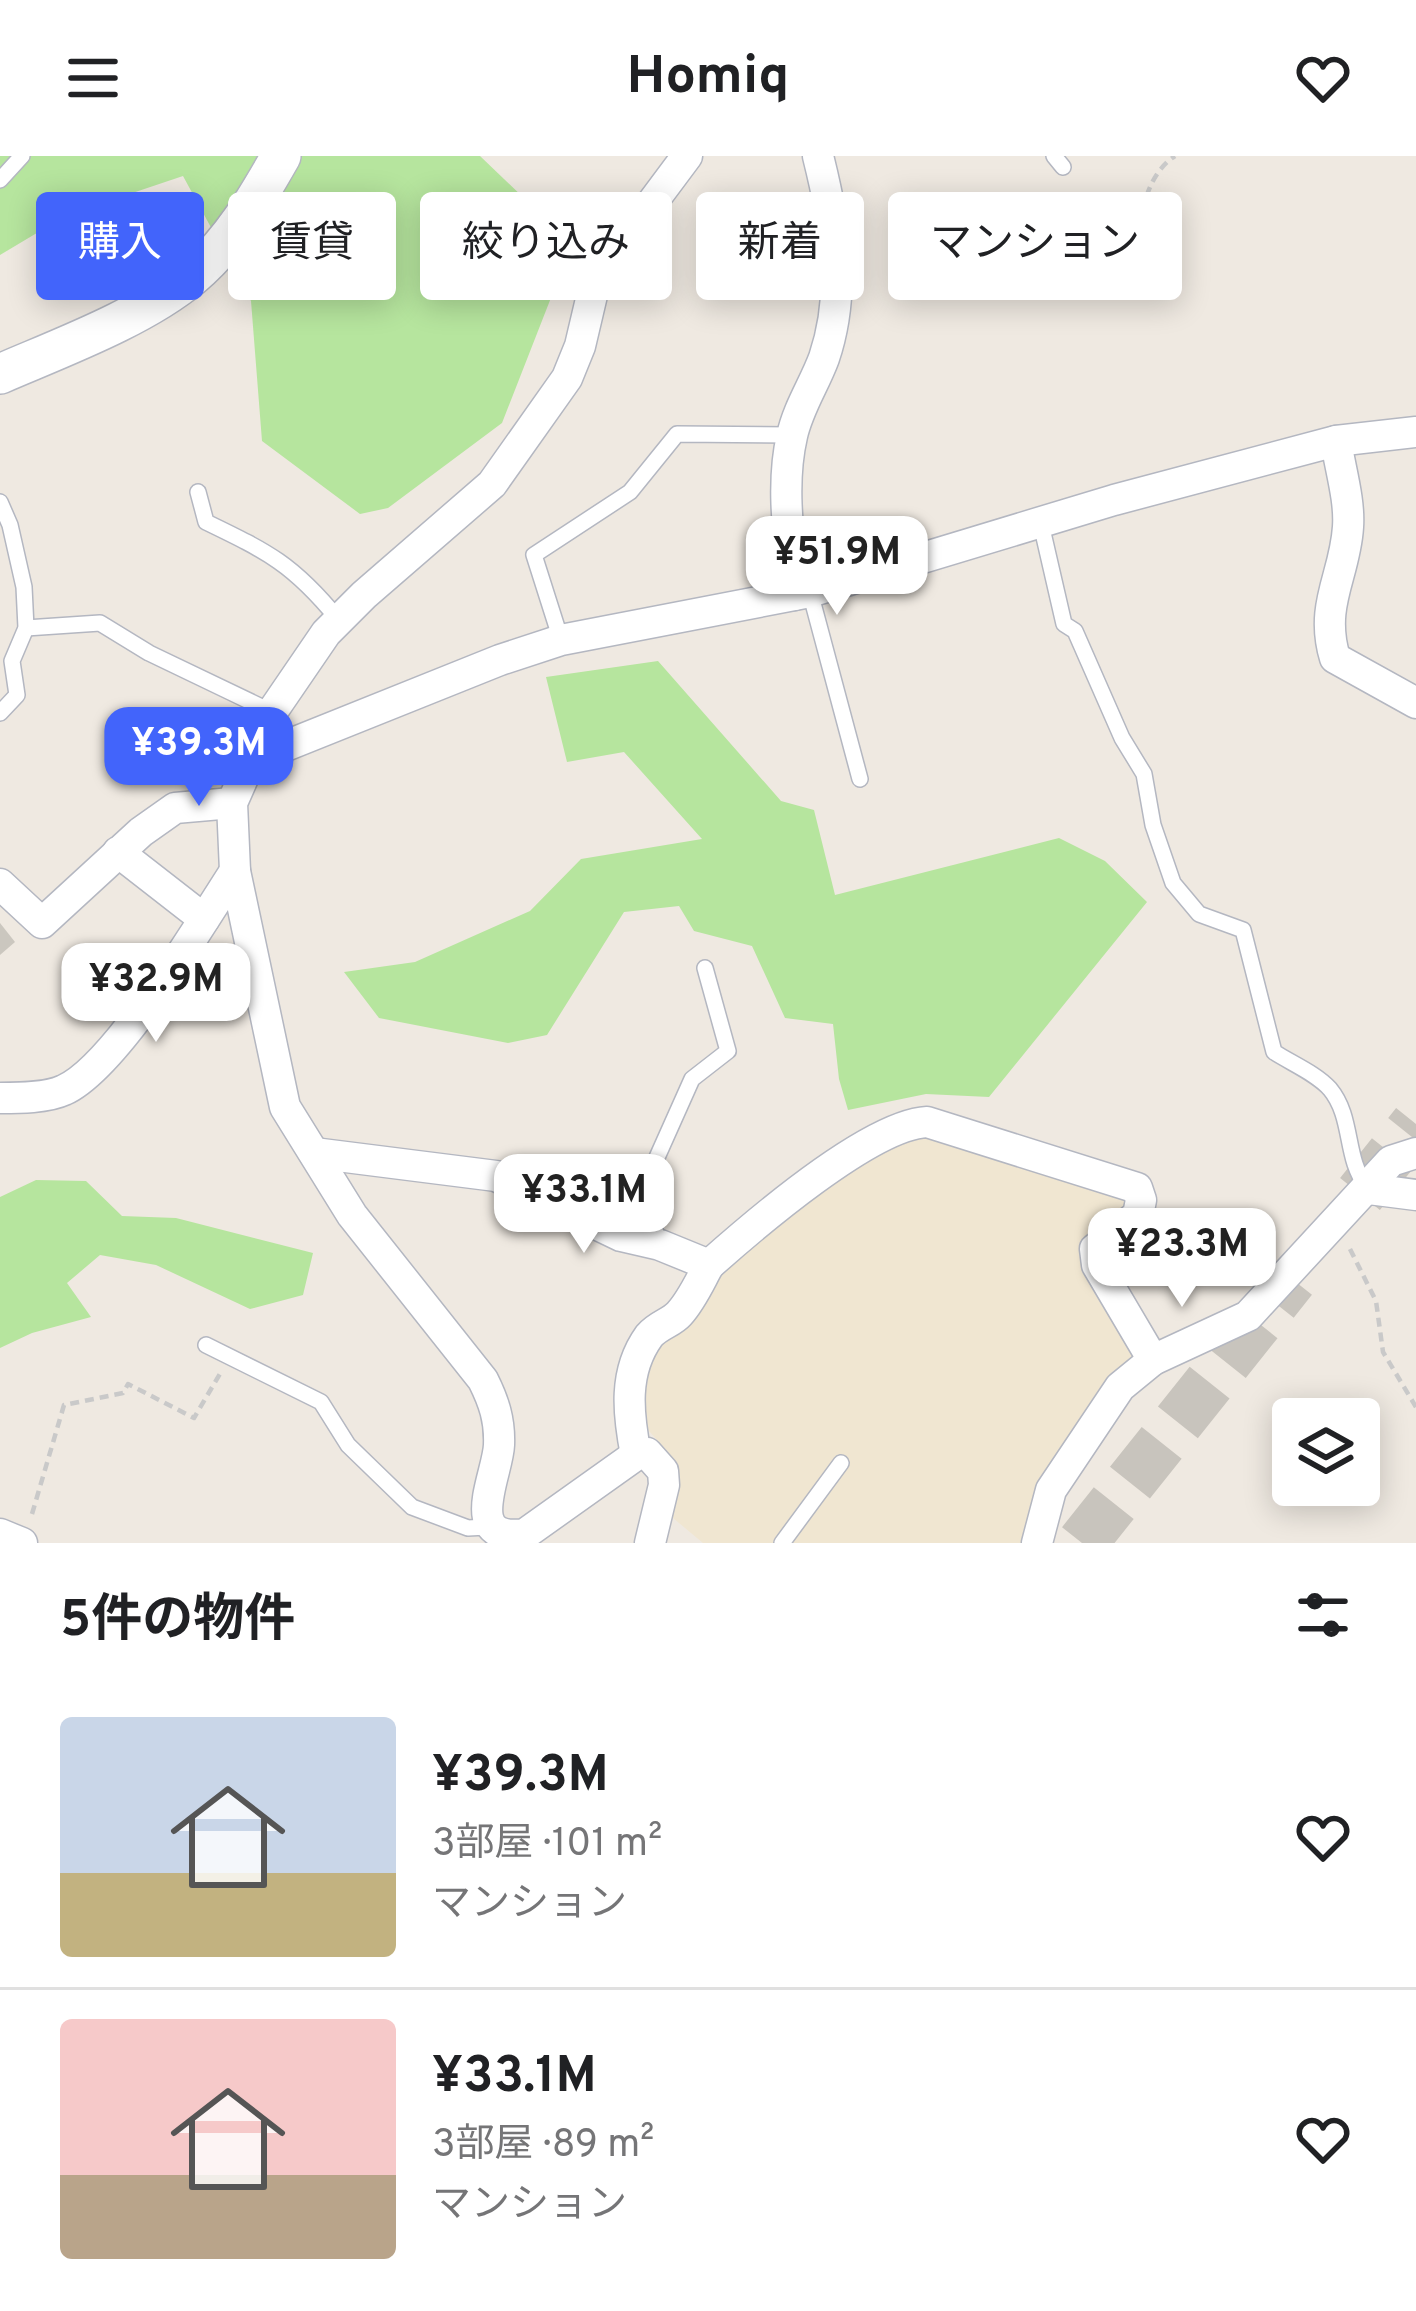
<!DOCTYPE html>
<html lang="ja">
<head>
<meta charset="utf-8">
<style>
	body { margin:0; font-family:Overpass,"Noto Sans JP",sans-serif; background:#f6f6f6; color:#202124; height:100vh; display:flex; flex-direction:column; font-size:45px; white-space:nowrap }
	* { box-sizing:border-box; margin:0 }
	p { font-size:39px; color:#757577 }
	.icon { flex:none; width:66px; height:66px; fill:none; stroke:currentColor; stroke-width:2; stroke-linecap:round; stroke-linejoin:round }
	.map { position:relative; height:1387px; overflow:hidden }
	.side { display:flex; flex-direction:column; background:#fff; flex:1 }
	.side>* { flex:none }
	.top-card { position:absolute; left:36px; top:36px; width:1344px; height:108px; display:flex; gap:24px }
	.buttons { position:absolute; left:1272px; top:1242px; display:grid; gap:24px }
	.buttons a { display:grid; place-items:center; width:108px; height:108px; border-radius:12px; background:#fff; box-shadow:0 6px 30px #0003; font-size:60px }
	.price { position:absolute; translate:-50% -102px; padding:0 27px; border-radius:24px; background:#fff; color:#222; font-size:39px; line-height:78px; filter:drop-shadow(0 3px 6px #0008) }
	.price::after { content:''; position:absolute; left:50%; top:72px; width:36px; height:27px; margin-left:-18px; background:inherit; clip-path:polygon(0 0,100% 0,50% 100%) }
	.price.current { background:#4264fb; color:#fff }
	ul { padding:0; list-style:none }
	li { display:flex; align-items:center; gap:36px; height:300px; padding:0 60px }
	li+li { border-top:3px solid #e0e0e0 }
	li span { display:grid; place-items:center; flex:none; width:336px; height:240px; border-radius:12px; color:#555 }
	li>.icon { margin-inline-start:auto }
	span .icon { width:144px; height:144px; fill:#fffc; stroke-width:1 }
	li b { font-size:51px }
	h2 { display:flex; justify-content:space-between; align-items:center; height:144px; padding:0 60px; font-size:51px }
	.tag { padding:0 42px; border-radius:12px; background:#fff; box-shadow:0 6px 30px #0003; font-size:42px; line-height:108px }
	.tag.current { background:#4264fb; color:#fff }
	header { display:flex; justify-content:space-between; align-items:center; height:156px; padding:0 60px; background:#fff; font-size:54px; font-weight:700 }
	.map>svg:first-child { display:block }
</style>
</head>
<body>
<header><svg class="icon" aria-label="menu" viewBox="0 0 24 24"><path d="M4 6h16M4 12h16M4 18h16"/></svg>Homiq<svg class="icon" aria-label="heart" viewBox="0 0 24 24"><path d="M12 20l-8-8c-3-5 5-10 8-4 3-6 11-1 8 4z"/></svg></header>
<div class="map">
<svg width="1416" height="1387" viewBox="0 0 1416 1387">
	<rect width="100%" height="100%" fill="#efe9e1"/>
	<path fill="#f0e6d1" d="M 914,973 L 1123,1040 L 1127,1055 L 1096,1078 L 1139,1191 L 1034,1387 L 703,1387 L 673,1362 L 676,1318 L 667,1295 L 649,1275 L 642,1251 L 642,1226 L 656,1189 L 747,1084 Z"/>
	<g fill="#b6e59e">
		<path d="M 0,0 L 480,0 L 572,88 L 502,267 L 388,352 L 360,358 L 262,285 L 251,145 L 183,20 L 67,59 L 0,99 Z"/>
		<path d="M 658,505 L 781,645 L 814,654 L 835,739 L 1059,682 L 1105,705 L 1147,746 L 989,941 L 926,938 L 848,954 L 839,923 L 833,868 L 785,862 L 752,790 L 694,775 L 679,750 L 624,756 L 547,879 L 508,887 L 379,862 L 344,816 L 415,806 L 530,755 L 581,703 L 702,683 L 624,596 L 567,606 L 546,521 Z"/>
		<path d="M 36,1024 L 86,1025 L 122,1060 L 176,1062 L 313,1097 L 303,1139 L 250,1153 L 156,1109 L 100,1099 L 67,1127 L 91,1161 L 32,1177 L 0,1192 L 0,1041 Z"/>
	</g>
	<path fill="#cbc7bf" d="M 0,767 L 15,786 L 0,799 Z"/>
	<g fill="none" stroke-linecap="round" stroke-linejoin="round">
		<g stroke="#c8c4bd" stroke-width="51" stroke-dasharray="51 26" stroke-linecap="butt">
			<path d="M 1360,1038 L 1416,968"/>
			<path d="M 1082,1387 L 1292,1123"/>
		</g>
		<defs>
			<g id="service">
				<path d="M 1054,0 L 1063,11"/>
				<path d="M 0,24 L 22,0"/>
				<path d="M 198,336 L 206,366 C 268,396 293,408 338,463"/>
				<path d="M 0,346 L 10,369 L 24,431 L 26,472 L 12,505 L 17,539 L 0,557"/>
				<path d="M 1041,368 L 1064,468 L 1075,475 L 1122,582 L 1144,618 L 1153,669 L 1173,727 L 1199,758 L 1243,774 L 1274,896 C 1291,907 1317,918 1330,933 C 1354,962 1344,1002 1367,1031"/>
				<path d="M 810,436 L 860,623"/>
				<path d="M 26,472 L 100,467 L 149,497 L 272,556"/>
				<path d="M 561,484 L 534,399 L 630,336 L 677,278 L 792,279"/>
				<path d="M 660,1089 L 642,1035 L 692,923 L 728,895 L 705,812"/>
				<path d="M 206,1189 L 321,1246 L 348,1289 L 412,1351 L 468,1372 L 487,1371"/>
				<path d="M 782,1387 L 841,1307"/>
			</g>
			<g id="minor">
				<path d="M 1336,285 C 1340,312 1350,344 1348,371 C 1345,420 1319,449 1335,502 L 1416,547"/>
				<path d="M 794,439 C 790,387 780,331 792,280 C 798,252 814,229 824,202 C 847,134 835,68 818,0"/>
				<path d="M 248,605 L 500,504 L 561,484 L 810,436 L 1114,344 L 1336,285 L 1416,276"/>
				<path d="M 118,696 L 204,763"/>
				<path d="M 0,728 L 42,767 L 141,676 L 175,652 L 232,647"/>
				<path d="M 0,942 C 19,942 47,942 64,934 C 116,911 201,767 235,715"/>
				<path d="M 314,997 L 496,1020 L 621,1080 L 660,1089 L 709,1109 C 700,1125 692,1144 679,1158 C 671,1167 658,1169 649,1180 C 623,1216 628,1258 636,1299"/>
				<path d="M 1369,1033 L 1416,1039"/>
				<path d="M 709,1109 C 754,1069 870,969 927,966 L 1137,1032 L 1141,1044 L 1138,1059 L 1095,1093 L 1097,1109 L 1153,1204"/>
				<path d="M 0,1378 L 22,1387"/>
				<path d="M 650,1387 L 664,1329 L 663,1315 L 647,1297 L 636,1299 L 525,1378 C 460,1387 498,1319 499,1289 C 500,1264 494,1246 483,1224 L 352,1059 L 285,951 L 235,715 L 232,647 L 272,556 L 326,477 L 364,439 L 492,328 L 567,222 L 580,190 L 596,122 L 687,0"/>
				<path d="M 1037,1387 L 1051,1334 L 1120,1231 L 1153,1204 L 1248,1160 L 1391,1005 L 1416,997"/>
			</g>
			<path id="tertiary" d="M 0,218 C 60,192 142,162 192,120 C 231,87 256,44 281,0"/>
		</defs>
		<use href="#service" stroke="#b4b7c1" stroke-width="18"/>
		<use href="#minor" stroke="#b4b7c1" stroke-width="33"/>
		<use href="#tertiary" stroke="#b4b7c1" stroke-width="42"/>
		<g stroke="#c9c9c9" stroke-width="4.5" stroke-dasharray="9 6" stroke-linecap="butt">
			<path d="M 1144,84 C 1138,55 1149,17 1175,0"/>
			<path d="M 1350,1093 L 1376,1145 L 1383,1196 L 1416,1251"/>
			<path d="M 32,1358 L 64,1249 L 123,1237 L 128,1228 L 194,1262 L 221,1216"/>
		</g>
		<use href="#service" stroke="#fff" stroke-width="15"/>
		<use href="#minor" stroke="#fff" stroke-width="30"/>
		<use href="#tertiary" stroke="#fff" stroke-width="39"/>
	</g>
</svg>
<div class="buttons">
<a><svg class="icon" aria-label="layers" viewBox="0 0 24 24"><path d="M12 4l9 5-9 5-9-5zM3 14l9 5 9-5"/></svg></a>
</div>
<b class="price" style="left:837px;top:462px">¥51.9M</b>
<b class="price current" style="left:199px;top:653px">¥39.3M</b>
<b class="price" style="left:156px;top:889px">¥32.9M</b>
<b class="price" style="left:584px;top:1100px">¥33.1M</b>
<b class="price" style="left:1182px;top:1154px">¥23.3M</b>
<div class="top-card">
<a class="tag current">購入</a>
<a class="tag">賃貸</a>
<a class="tag">絞り込み</a>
<a class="tag">新着</a>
<a class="tag">マンション</a>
</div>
</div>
<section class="side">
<h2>5件の物件<svg class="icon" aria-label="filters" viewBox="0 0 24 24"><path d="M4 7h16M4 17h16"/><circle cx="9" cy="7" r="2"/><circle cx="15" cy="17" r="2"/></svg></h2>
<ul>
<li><span style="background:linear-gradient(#c9d6e8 65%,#c2b280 0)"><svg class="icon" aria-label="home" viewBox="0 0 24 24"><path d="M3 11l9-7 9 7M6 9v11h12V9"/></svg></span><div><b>¥39.3M</b><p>3部屋 · 101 m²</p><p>マンション</p></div><svg class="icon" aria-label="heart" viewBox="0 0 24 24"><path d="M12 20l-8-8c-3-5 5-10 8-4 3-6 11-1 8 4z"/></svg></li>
<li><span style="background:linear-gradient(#f6c9c9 65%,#b9a48a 0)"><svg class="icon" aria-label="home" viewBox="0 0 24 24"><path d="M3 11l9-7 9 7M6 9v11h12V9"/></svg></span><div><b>¥33.1M</b><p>3部屋 · 89 m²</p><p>マンション</p></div><svg class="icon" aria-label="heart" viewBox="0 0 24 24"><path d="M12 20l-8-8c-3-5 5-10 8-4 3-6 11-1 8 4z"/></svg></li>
</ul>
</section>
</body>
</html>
